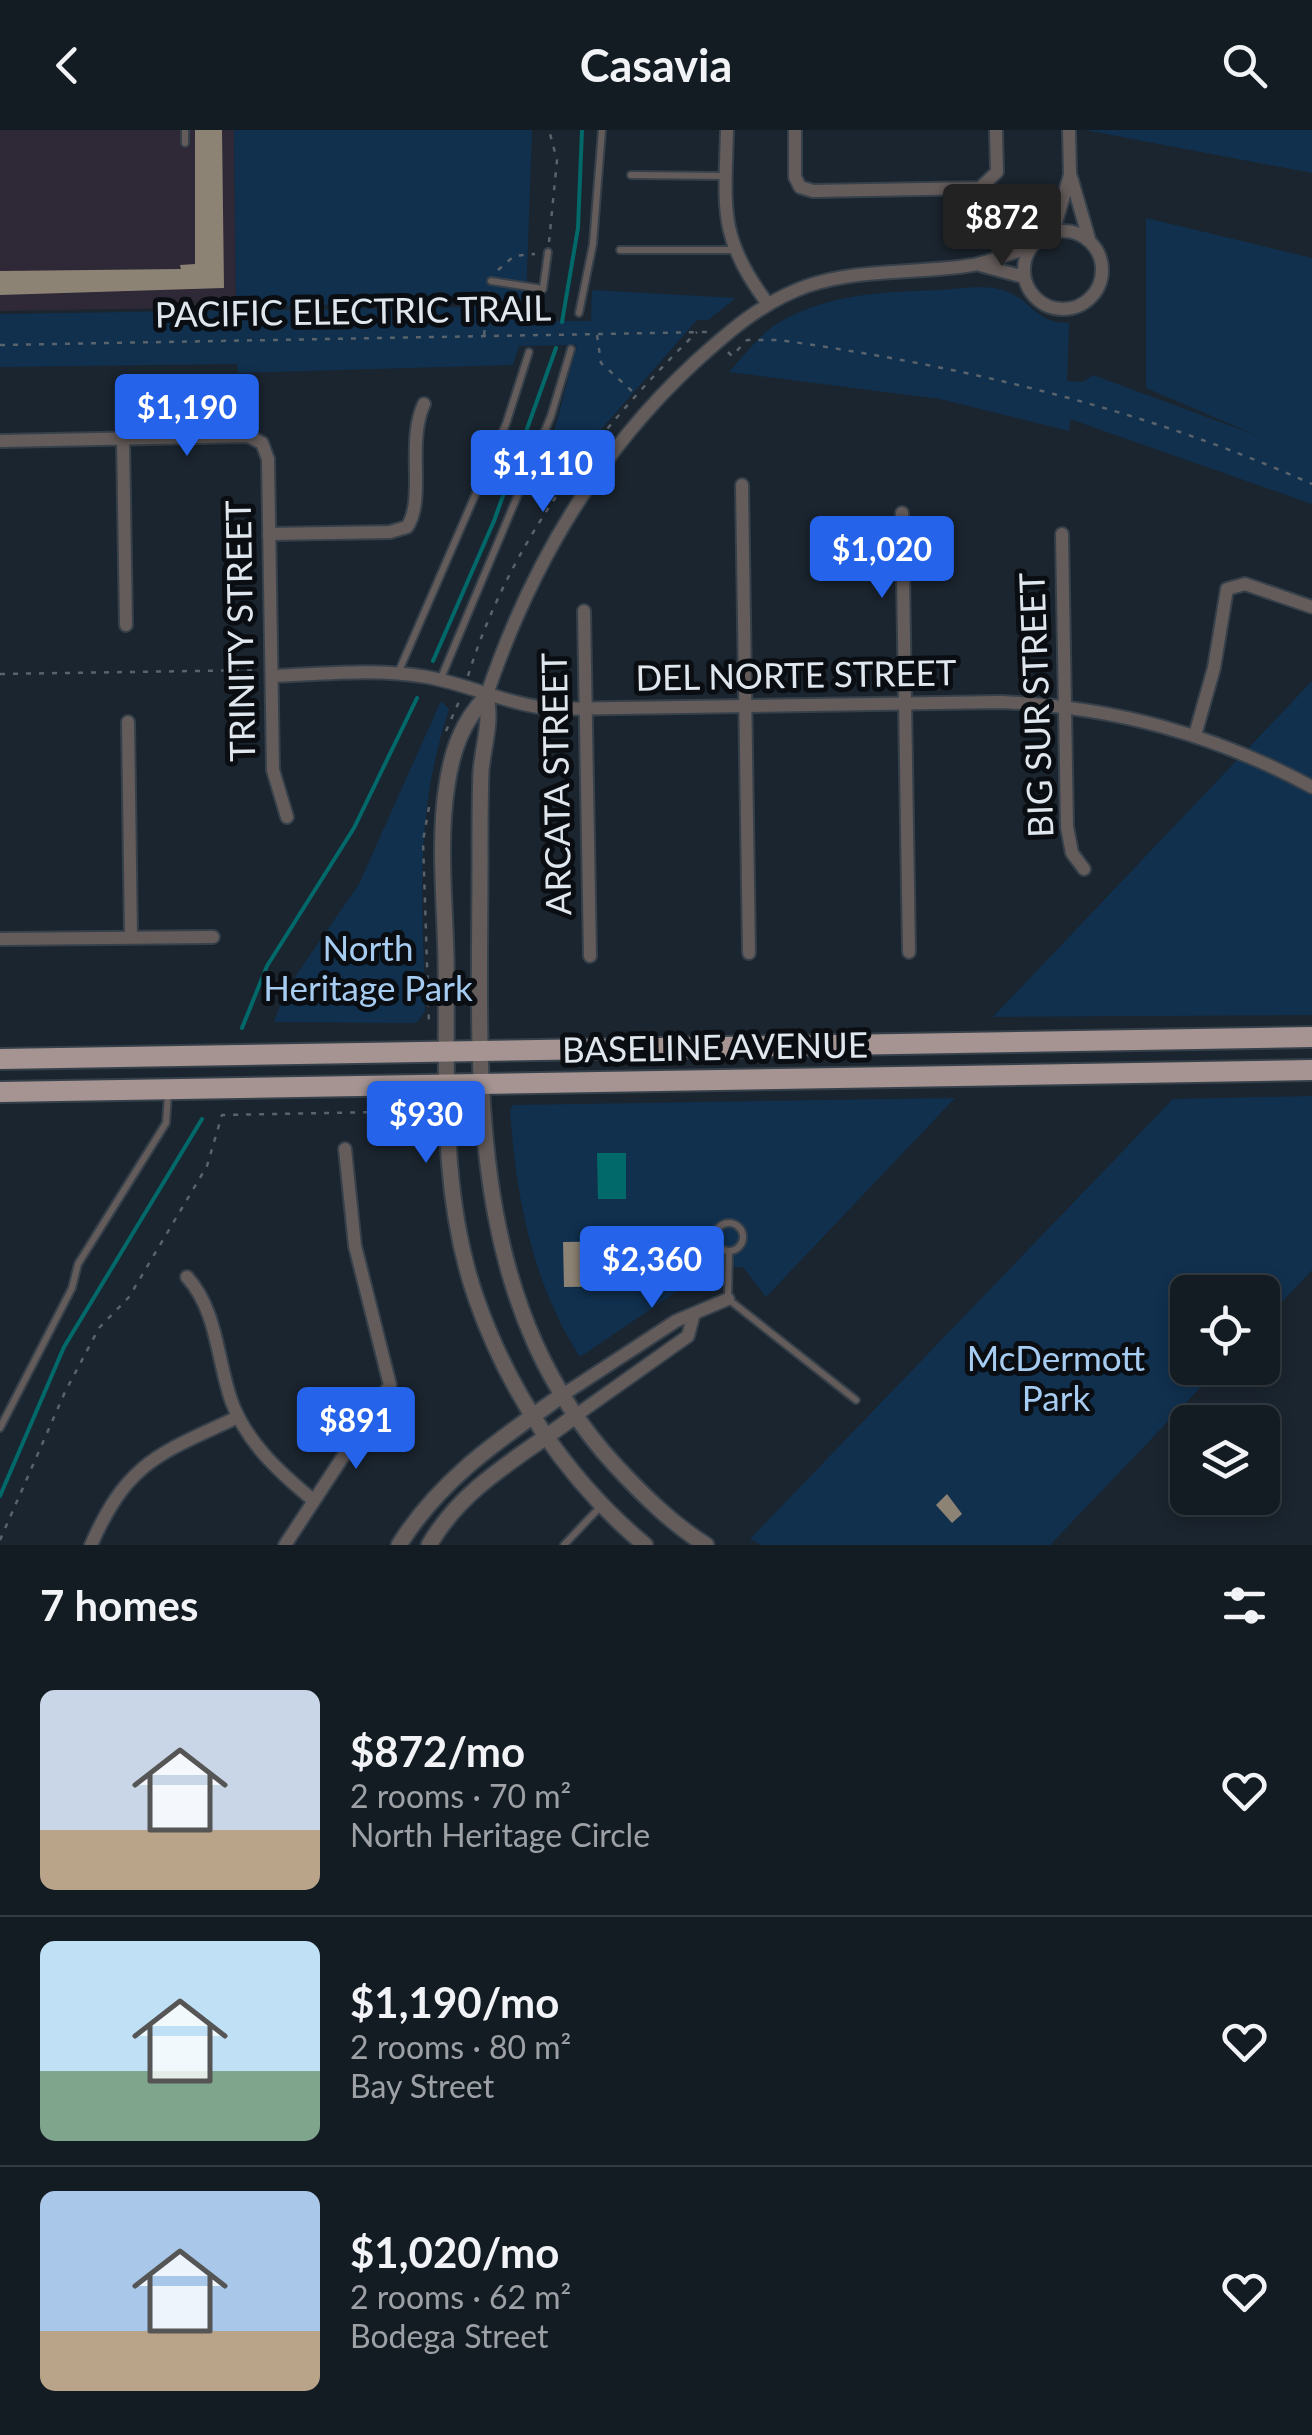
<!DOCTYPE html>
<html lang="en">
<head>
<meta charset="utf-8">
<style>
	body { margin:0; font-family:Lato,sans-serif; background:#212930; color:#f1f3f6; height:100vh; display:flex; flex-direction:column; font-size:38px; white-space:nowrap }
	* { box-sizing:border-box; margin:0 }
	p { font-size:32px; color:#9da1a6 }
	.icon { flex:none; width:55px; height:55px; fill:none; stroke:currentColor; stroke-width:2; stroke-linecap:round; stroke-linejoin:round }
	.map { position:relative; height:1415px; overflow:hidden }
	.panel { display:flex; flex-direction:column; background:#141c23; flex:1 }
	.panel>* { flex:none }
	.controls { position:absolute; left:1170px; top:1145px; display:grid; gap:20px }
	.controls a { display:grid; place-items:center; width:110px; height:110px; border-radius:15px; background:#141c23; box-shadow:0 5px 15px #0003,0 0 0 2px #333a41; font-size:50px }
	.price { position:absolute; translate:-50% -85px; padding:0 22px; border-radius:10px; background:#2563eb; color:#fff; font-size:32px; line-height:65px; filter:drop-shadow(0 2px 5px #0008) }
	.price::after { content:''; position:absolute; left:50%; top:60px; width:30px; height:22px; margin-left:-15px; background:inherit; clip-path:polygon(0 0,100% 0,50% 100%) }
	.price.active { background:#222; color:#fff }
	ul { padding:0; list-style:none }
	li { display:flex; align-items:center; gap:30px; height:250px; padding:0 40px }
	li+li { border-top:2px solid #333a41 }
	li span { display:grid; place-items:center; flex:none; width:280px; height:200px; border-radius:15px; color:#555 }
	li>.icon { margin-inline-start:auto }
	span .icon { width:120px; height:120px; fill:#fffc; stroke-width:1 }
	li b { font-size:42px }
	h2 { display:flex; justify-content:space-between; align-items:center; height:120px; padding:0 40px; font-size:42px }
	header { display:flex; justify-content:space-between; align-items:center; height:130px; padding:0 40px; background:#141c23; font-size:45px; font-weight:700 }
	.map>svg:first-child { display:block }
</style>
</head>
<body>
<header><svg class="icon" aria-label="back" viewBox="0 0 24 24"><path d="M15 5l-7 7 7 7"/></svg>Casavia<svg class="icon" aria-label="search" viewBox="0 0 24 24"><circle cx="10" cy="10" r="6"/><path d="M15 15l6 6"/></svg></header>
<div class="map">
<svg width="1312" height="1415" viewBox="0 0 1312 1415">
	<rect width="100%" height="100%" fill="#1b252f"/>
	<path fill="#2f2837" d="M 0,0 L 234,0 L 236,177 L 0,181 Z"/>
	<g fill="#10304e">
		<path d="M 234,0 L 532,0 L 526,171 L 236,177 Z"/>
		<path d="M 1085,0 L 1312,0 L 1312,43 Z"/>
		<path d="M 1146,88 L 1312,128 L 1312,374 L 1070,289 L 1069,301 L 940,269 L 729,242 C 744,226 760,204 778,193 C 829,163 884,162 941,160 C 962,159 991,153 1010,163 C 1035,174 1035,193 1069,193 L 1067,251 L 1083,252 L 1093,245 L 1258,306 L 1146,258 Z"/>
		<path d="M 592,160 L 736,168 L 708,190 L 697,190 L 584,319 L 554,302 L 577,215 L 519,216 L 513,235 L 238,243 L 237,234 L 0,237 L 0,184 L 527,176 L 525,191 L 591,191 Z"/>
		<path d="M 1312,551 L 1312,885 L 993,887 Z"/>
		<path d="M 441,571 L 449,579 C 413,689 423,771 425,882 L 416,893 L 274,892 L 286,860 L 359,754 Z"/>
		<path d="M 1312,966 L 1312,1140 L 1263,1192 L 1262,1162 L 1188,1162 L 1188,1238 L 1219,1238 L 1050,1415 L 761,1415 L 750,1409 L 1173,969 Z"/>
		<path d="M 955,968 L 766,1167 L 743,1137 L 713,1137 L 580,1227 C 532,1152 516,1067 510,980 L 513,975 Z"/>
	</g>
	<path fill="#02696a" d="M 597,1023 L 626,1023 L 626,1069 L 598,1069 Z"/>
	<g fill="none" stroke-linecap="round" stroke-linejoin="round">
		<g stroke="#02696a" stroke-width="4">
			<path d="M 562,192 L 578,98 L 582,0"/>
			<path d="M 433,531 L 494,391 L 556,218"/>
			<path d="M 242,898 L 267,836 L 354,698 L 417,568"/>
			<path d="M 0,1366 L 64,1217 L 202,989"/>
		</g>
	</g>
	<g fill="#8d8375">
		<path d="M 195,0 L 222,0 L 224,158 L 0,165 L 0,141 L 181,139 L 180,135 L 195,134 Z"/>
		<path d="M 635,1111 L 636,1156 L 564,1157 L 563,1112 Z"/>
		<path d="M 947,1364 L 962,1384 L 952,1393 L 936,1375 Z"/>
	</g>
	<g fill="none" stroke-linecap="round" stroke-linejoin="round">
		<defs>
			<g id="service">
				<path d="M 185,13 L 185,0"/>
				<path d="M 631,45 L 725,46"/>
				<path d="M 620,120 L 732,120"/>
				<path d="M 491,151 L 543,159 L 548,122"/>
				<path d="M 579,183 L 593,114 L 602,0"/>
				<path d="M 398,543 L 506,294 L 529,222"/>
				<path d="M 441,548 L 551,286 L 571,219"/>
				<circle cx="729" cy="1107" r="14"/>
				<path d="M 729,1121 L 728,1169 L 856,1270"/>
				<path d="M 0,1298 L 72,1158 L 78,1134 L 166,993 L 168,964"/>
				<path d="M 564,1415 L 601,1376"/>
			</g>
			<g id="minor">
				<path d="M 727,0 C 725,79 718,108 768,174"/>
				<path d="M 795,0 L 795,47 L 800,57 L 813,61 L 980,58 L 997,42 L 996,0"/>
				<path d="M 1071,47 L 1089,109"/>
				<circle cx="1063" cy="140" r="39"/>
				<path d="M 1053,102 L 1070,45 L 1069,0"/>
				<path d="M 980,135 L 1024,147"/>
				<path d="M 123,309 L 126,495"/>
				<path d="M 0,311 L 248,306 L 262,313 L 268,329 L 273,640 L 287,687"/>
				<path d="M 742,355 L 749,823"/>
				<path d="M 902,383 L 909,822"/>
				<path d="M 269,404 L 390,402 L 407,397 C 426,369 406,312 424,274"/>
				<path d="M 1062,404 L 1067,697 L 1072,723 L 1084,739"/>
				<path d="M 584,481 L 590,826"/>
				<path d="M 272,546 C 322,544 377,538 427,547 C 471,555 508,575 554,579 L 1001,572 C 1113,577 1214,604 1312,657"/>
				<path d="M 486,567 C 529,439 594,326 694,233 C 728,202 762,172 807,156 C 861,138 917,144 973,135 C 992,131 1012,123 1031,116"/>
				<path d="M 128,592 L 131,807"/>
				<path d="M 1195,605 L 1214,538 L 1227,459 L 1245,454 L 1312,477"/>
				<path d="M 0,809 L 213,807"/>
				<path d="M 187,1147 C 217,1180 217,1229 231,1270 C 246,1312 279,1342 313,1370"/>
				<path d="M 561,1266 L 676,1191 L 728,1169"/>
				<path d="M 575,1286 L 688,1206 L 693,1187"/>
				<path d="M 91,1415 C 128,1331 159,1324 238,1287"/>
				<path d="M 285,1415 L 390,1255 L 355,1116 L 345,1019"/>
			</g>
			<g id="tertiary">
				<path d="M 486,567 C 492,592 483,616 481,641 C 480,667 480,692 480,717 C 481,932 458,1164 615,1335 C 642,1364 672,1394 706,1415"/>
				<path d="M 486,567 C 462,592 452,621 447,655 C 438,711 445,772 446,829 C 448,942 438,1059 476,1168 C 509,1263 567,1350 645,1415"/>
				<path d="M 399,1415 C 440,1349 499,1310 561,1266"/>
				<path d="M 429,1415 C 464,1355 522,1326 575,1286"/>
			</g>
			<g id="primary">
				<path d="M 0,929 L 1312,907"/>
				<path d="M 0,962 L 1312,940"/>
			</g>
		</defs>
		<use href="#service" stroke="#36404a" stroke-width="10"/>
		<use href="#minor" stroke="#36404a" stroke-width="16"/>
		<use href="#tertiary" stroke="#36404a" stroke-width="19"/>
		<use href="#primary" stroke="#36404a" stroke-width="24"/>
		<g stroke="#5a636c" stroke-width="2.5" stroke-dasharray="5 8" stroke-linecap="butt">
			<path d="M 549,112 L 557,30 L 549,0"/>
			<path d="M 498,140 L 514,126 L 535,124"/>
			<path d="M 484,205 L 489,160"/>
			<path d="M 597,205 L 601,233 L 633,262"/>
			<path d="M 0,215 L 708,202"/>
			<path d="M 728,222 L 732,226 L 747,210 L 779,210 C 963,236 1142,278 1312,354"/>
			<path d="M 0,544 L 258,540"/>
			<path d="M 468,546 C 510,410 598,299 697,202"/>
			<path d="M 446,601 L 461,567"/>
			<path d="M 429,677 L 423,711 L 429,895"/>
			<path d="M 0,1410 L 65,1262 L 99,1198 L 129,1167 L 207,1036 L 222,985 L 429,981"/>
		</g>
		<use href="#service" stroke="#645c5b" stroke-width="6"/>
		<use href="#minor" stroke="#645c5b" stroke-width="12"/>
		<use href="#tertiary" stroke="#645c5b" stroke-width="15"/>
		<use href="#primary" stroke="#a59492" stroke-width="20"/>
	</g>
	<g text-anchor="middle" stroke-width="10" stroke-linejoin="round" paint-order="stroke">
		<g font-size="35" fill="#dfe6ed" stroke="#0a0e12">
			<text transform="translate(353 182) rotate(-1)" y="12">PACIFIC ELECTRIC TRAIL</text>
			<text transform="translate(241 501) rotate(-91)" y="12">TRINITY STREET</text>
			<text transform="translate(796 546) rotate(-1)" y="12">DEL NORTE STREET</text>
			<text transform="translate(1037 575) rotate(-92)" y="12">BIG SUR STREET</text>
			<text transform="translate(557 654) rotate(-91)" y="12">ARCATA STREET</text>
			<text transform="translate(715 918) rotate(-1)" y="12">BASELINE AVENUE</text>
		</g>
		<g font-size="35" fill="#a7ccf2" stroke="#0a0e12">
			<text x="368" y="831">North<tspan x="368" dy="40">Heritage Park</tspan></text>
			<text x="1056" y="1241">McDermott<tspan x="1056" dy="40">Park</tspan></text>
		</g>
	</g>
</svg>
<div class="controls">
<a><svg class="icon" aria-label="locate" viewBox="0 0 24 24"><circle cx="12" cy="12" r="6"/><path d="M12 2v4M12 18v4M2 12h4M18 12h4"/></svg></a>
<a><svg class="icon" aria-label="layers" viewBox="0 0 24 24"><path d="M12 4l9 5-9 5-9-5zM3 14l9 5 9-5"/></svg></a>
</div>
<b class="price active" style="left:1002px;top:139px">$872</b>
<b class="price" style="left:187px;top:329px">$1,190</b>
<b class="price" style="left:543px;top:385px">$1,110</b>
<b class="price" style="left:882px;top:471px">$1,020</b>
<b class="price" style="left:426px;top:1036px">$930</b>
<b class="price" style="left:652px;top:1181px">$2,360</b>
<b class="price" style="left:356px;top:1342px">$891</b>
</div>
<section class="panel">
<h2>7 homes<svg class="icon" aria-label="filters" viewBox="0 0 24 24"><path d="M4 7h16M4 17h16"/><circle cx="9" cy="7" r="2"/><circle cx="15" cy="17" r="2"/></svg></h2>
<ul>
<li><span style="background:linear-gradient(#c9d6e8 70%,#b9a48a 0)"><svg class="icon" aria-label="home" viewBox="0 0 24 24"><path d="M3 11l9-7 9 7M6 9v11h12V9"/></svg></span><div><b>$872/mo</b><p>2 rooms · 70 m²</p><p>North Heritage Circle</p></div><svg class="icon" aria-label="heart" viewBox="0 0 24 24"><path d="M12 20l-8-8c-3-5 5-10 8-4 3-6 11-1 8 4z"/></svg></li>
<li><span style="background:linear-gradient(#bfe0f5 65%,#7fa58c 0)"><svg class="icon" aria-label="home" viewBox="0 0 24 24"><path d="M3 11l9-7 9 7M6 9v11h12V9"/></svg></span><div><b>$1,190/mo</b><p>2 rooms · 80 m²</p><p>Bay Street</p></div><svg class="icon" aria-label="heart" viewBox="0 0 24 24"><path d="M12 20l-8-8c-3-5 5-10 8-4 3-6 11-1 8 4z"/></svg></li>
<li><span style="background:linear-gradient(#a9c7e8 70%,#b9a48a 0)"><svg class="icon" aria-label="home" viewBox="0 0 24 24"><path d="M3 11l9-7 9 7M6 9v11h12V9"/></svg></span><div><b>$1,020/mo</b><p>2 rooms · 62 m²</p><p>Bodega Street</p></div><svg class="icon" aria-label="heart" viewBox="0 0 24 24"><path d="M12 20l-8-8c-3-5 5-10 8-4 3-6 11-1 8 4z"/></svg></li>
</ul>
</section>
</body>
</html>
